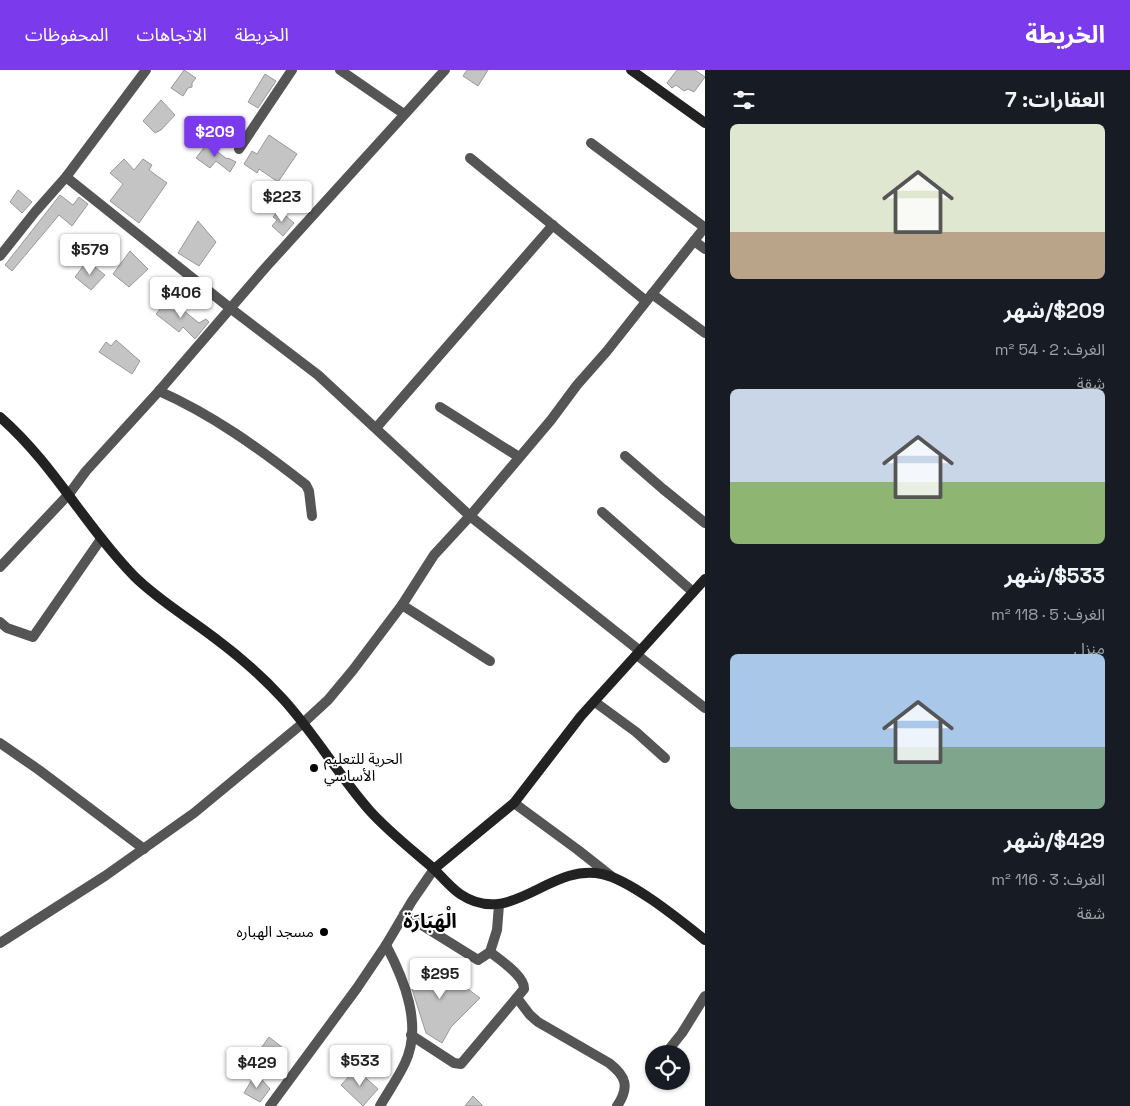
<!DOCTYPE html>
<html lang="ar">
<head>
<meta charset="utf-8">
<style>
	body { margin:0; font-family:"Space Grotesk","Noto Sans Arabic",sans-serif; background:#20242c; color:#f1f3f6; direction:rtl; height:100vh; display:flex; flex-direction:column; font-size:19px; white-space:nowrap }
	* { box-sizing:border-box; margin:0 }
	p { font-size:16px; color:#9ea1a6 }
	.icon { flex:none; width:28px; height:28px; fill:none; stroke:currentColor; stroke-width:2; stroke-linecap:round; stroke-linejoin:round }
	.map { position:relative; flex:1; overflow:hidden; direction:ltr }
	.panel { display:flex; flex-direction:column; background:#171b24; width:425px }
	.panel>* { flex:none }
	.buttons { position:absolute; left:645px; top:975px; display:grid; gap:10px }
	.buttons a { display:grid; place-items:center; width:45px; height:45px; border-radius:50%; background:#171b24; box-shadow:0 1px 4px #0004; font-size:25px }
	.price { position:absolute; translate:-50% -42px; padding:0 11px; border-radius:5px; background:#fff; color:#222; font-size:16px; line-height:32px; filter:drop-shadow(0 1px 2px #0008) }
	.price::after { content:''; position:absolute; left:50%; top:30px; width:15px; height:11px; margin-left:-8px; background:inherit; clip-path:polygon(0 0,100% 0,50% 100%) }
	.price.current { background:#7c3aed; color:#fff }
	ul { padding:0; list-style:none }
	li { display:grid; align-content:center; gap:10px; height:265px; padding:0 25px }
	li span { display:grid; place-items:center; height:155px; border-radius:8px; color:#555 }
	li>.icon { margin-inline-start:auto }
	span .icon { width:90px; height:90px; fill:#fffc; stroke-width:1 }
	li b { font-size:21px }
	h2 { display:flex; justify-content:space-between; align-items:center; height:60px; padding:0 25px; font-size:21px }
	header { display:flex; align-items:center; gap:30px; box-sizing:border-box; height:70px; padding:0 25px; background:#7c3aed; color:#fff }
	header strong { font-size:24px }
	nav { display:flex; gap:28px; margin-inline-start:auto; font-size:18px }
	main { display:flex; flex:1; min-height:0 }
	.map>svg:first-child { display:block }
</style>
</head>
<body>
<header>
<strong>الخريطة</strong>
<nav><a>الخريطة</a><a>الاتجاهات</a><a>المحفوظات</a></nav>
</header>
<main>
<section class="panel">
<h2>العقارات: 7<svg class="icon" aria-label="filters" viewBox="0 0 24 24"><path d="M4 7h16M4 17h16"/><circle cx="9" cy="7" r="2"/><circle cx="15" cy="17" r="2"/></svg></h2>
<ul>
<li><span style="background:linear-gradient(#dfe7d0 70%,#b9a48a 0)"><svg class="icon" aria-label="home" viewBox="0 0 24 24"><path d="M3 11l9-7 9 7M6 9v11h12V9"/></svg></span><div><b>$209/شهر</b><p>الغرف: 2 · 54 m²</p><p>شقة</p></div></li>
<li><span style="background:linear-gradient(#c9d6e8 60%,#8fb573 0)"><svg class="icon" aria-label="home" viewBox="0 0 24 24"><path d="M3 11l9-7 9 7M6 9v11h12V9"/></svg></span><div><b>$533/شهر</b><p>الغرف: 5 · 118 m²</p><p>منزل</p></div></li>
<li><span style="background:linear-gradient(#a9c7e8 60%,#7fa58c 0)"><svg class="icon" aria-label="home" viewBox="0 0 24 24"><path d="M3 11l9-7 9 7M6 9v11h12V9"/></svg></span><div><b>$429/شهر</b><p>الغرف: 3 · 116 m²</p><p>شقة</p></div></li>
</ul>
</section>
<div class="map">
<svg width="705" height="1036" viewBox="0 0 705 1036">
	<rect width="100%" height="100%" fill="#fff"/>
	<g fill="#c4c4c4" stroke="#999">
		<path d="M 184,0 L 196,8 L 192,13 L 192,17 L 188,18 L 183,26 L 171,18 Z"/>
		<path d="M 467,0 L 488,0 L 478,16 L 463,6 Z"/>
		<path d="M 677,0 L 695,0 L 705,7 L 694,22 L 688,19 L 684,21 L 676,15 L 672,18 L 667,13 Z"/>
		<path d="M 265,4 L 276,11 L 258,38 L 248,32 Z"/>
		<path d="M 161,30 L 175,45 L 161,60 L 155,63 L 143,51 Z"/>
		<path d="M 269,65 L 297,84 L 278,112 L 259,99 L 257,103 L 244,94 L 252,81 L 257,84 Z"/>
		<path d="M 207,74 L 227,89 L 228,88 L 236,92 L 230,102 L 216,91 L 210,98 L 196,88 Z"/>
		<path d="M 124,89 L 134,100 L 143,89 L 152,95 L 149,100 L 167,113 L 139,153 L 110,131 L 123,114 L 110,103 Z"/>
		<path d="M 18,120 L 32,132 L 22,143 L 10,132 Z"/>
		<path d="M 60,125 L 73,135 L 79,127 L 88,134 L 72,156 L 59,145 L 12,201 L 5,195 Z"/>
		<path d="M 279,140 L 294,153 L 283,166 L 272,156 L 277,150 L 273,147 Z"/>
		<path d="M 198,151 L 216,172 L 199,196 L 178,183 Z"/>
		<path d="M 130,181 L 148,199 L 129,217 L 113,204 Z"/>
		<path d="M 87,191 L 105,205 L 91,220 L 75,207 Z"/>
		<path d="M 169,229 L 199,253 L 206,249 L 209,252 L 195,269 L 183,257 L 179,262 L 156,244 Z"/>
		<path d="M 116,270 L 140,291 L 132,304 L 99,282 L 106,272 L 111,276 Z"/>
		<path d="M 427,889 L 480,928 L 451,957 L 442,973 L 426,963 L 411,916 Z"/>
		<path d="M 269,967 L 283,978 L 270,998 L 260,997 L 261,994 L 254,988 Z"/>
		<path d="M 356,999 L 378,1019 L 363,1036 L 341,1015 Z"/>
		<path d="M 256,1003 L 270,1019 L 260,1032 L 244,1023 Z"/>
		<path d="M 473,1026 L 483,1036 L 465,1036 Z"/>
	</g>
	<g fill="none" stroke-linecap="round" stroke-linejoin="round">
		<g stroke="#555" stroke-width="10">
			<path d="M 340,0 L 404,44"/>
			<path d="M 591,73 L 704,157"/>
			<path d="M 239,79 L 292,0"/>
			<path d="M 470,88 L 646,231"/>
			<path d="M 66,107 L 230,238 L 318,305 L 470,446 L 640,581"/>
			<path d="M 694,171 L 705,179"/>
			<path d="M 0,186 L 35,142 L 66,107 L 146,0"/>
			<path d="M 652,224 L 705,263"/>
			<path d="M 159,321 C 213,345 260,379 306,415 L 309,421 L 312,446"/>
			<path d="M 440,337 L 519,387"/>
			<path d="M 376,358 L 553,155"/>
			<path d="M 625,386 L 663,419 L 705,453"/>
			<path d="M 602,442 L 693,522"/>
			<path d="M 0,497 L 69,424 L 86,401 L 159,321 L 266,197 L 445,0"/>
			<path d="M 402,535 L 490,591"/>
			<path d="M 0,552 L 7,558 L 33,567 L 101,469"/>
			<path d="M 637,585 L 705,638"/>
			<path d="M 595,632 L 636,662 L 665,688"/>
			<path d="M 0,673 L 39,700 L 144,779"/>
			<path d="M 514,733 L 578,780 L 611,806"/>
			<path d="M 404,844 L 478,890 L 490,882"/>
			<path d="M 0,873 L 105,806 L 194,743 L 303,653 L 328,630 L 353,600 L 402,535 L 434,485 L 470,446 L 551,350 L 577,315 L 607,281 L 705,157"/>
			<path d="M 517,928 L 530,945 L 538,952 L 609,993 C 626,1006 630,1017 617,1036"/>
			<path d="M 411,965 L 454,993 L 461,994 L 524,919 C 525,906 500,890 490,882 L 497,860 L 499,835"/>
			<path d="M 666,983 L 682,963 L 705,926"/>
			<path d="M 270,1036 L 357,918 L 386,875 L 412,831 L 434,799"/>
			<path d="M 380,1036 C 388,1022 398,1008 405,993 C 423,955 404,909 386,875"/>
		</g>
		<g stroke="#222" stroke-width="10">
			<path d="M 631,0 L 705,53"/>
			<path d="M 0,347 C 53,393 85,456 134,506 C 158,530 189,548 216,569 C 240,587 263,607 283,629 C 315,664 339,706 370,741 C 389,762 411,779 433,798 C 442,807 450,817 460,824 C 512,859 548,793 602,804 C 631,810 681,851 705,870"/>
			<path d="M 434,799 L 514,733 L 581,646 L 705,509"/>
		</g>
	</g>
	<g fill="#000" stroke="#fff" stroke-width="2">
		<circle cx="314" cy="698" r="5"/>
		<circle cx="324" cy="862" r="5"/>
	</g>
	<g text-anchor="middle" stroke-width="4" stroke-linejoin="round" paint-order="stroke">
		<g font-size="15" fill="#000" stroke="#fff" text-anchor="start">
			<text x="324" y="694">الحرية للتعليم<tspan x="324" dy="17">الأساسي</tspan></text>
			<text x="314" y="867" text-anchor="end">مسجد الهباره</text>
		</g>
		<g font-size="20" font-weight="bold" fill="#000" stroke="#fff">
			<text x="430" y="858">الْهَبَارَة</text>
		</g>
	</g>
</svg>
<div class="buttons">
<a><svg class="icon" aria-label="locate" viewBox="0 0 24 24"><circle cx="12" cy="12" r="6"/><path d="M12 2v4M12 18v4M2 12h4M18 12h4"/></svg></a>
</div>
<b class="price current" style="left:215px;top:88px">$209</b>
<b class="price" style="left:282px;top:153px">$223</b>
<b class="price" style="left:90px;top:206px">$579</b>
<b class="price" style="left:181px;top:249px">$406</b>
<b class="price" style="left:440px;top:930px">$295</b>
<b class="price" style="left:360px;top:1017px">$533</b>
<b class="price" style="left:257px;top:1019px">$429</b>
</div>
</main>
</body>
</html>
